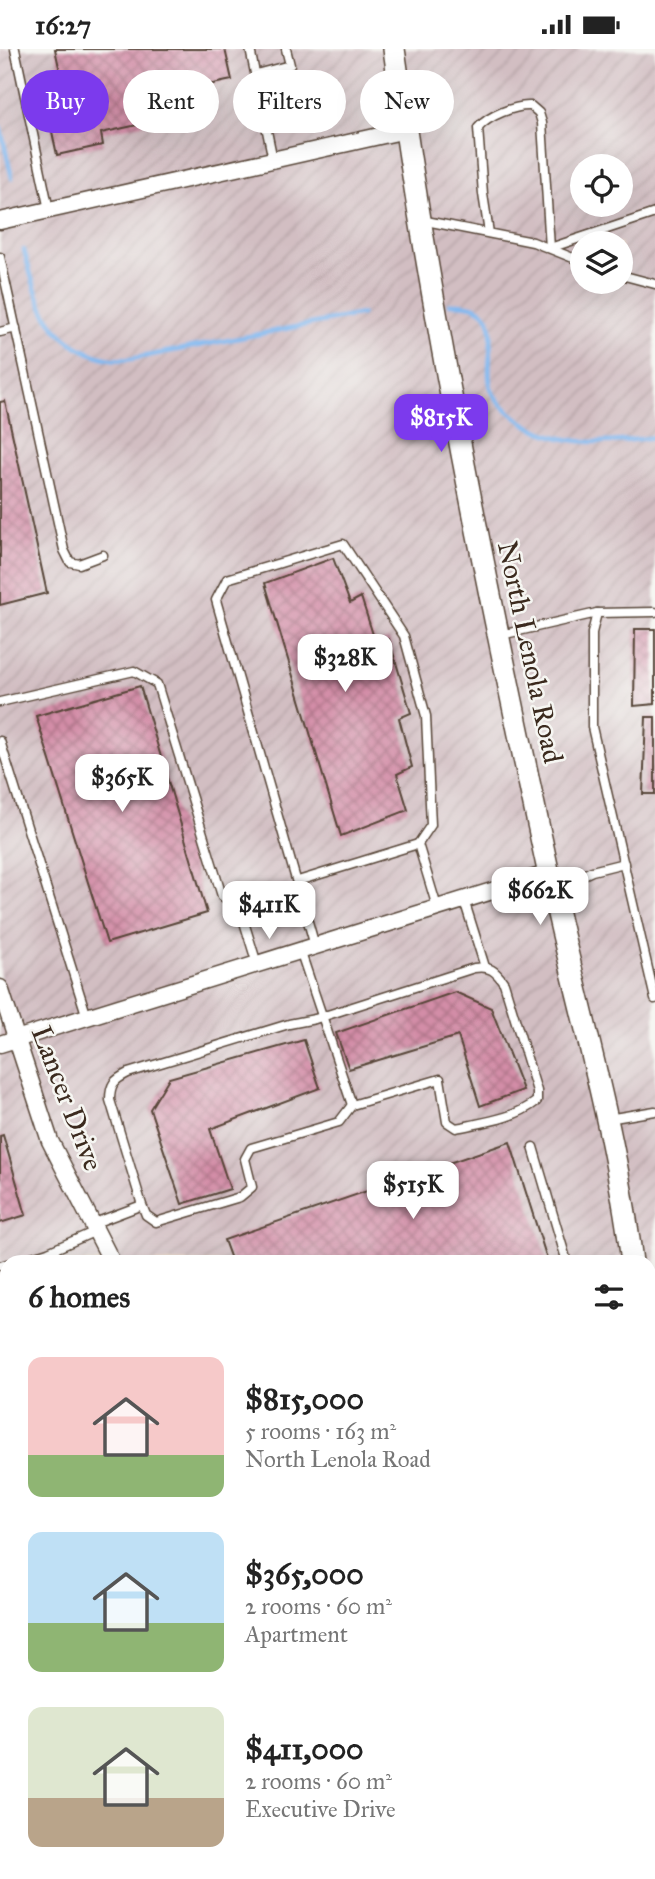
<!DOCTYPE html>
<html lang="en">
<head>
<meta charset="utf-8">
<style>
	body { margin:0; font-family:"IM FELL Great Primer",serif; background:#f2f2f2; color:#222; height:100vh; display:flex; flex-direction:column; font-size:26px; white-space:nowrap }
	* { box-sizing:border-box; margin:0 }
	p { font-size:23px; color:#767676 }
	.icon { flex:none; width:38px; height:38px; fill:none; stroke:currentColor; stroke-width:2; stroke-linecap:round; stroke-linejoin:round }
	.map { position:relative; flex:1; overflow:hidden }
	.details { position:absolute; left:0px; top:1206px; width:656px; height:625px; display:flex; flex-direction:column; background:#fff; border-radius:21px 21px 0 0; box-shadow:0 7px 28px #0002 }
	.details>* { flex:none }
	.guide { position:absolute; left:21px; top:21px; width:614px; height:63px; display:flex; gap:14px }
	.buttons { position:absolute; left:570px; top:105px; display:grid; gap:14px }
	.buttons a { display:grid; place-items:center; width:63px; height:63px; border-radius:50%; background:#fff; box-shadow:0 7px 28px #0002; font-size:35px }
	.price { position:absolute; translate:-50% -60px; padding:0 16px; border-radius:14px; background:#fff; color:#222; font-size:23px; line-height:46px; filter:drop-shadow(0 2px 4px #0008) }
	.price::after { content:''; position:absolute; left:50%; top:42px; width:21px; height:16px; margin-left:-10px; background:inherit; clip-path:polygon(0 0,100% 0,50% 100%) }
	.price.current { background:#7c3aed; color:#fff }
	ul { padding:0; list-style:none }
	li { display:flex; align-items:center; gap:21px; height:175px; padding:0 28px }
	li span { display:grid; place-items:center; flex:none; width:196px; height:140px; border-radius:14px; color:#555 }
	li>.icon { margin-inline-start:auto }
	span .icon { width:84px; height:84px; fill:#fffc; stroke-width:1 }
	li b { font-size:30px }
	h2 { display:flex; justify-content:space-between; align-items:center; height:84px; padding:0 28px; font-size:30px }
	.pill { padding:0 24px; border-radius:32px; background:#fff; box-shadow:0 7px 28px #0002; font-size:24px; line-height:63px }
	.pill.current { background:#7c3aed; color:#fff }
	.status { display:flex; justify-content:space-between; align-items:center; height:49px; padding:0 35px; background:#fff; direction:ltr }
	.status svg { height:19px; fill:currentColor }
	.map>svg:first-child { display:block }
</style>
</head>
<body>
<div class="status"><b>16:27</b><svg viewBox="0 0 49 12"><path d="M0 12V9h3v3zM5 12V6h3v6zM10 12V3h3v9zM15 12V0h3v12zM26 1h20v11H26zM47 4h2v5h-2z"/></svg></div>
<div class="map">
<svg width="655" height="1830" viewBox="0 0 655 1830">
	<defs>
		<pattern id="industrial-furrows" width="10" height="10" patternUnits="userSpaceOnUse" patternTransform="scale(1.75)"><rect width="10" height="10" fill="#d2bec2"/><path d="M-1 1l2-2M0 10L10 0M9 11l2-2" fill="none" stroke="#b5a3a6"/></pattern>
		<pattern id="building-cross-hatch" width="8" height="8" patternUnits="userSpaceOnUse" patternTransform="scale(1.75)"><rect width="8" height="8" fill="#d38da7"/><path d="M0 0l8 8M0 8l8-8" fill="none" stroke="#ac7387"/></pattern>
	</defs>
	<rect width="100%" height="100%" fill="#f6f6f2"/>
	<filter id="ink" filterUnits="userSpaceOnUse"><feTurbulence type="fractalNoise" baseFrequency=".0143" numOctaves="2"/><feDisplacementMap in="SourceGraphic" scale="14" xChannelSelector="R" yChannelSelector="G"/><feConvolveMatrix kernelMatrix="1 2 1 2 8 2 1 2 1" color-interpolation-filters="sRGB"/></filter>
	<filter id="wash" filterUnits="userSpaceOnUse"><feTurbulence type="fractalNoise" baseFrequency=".00686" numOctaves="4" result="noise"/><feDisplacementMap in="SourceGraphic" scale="28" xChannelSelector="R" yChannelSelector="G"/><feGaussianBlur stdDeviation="1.57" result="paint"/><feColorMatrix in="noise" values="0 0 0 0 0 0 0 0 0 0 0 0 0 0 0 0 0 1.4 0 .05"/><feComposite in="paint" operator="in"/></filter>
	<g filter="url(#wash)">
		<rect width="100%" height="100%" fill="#f4e0c6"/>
		<path fill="url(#industrial-furrows)" fill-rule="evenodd" d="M 0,0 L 655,0 L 655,1830 L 0,1830 ZM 583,117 L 621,117 L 621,156 L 583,156 ZM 583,194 L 621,194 L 621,233 L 583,233 ZM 7,1213 L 649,1213 L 649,1824 L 7,1824 Z"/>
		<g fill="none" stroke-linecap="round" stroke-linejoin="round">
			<g stroke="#81b9f1" stroke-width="4.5">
				<path d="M 0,77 L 12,129"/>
				<path d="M 24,201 C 35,241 43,282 84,301 C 100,309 113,312 131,310 L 362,265"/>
				<path d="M 450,255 C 515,252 481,305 491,339 C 494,350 503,357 511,364 C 551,399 606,396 655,388"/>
				<path d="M 0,1423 L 7,1422"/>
			</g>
		</g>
		<g id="blocks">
			<g fill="url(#building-cross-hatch)">
				<path d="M 55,0 L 225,0 L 232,31 L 194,39 L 196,51 L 148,61 L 151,73 L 101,84 L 103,96 L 57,106 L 41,31 L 61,27 Z"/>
				<path d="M 5,352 L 47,544 L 0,556 L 0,353 Z"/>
				<path d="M 333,509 L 350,554 L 361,548 L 376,595 L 389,590 L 411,664 L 399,669 L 412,718 L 397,725 L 408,761 L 341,787 L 265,534 Z"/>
				<path d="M 635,580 L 655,580 L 655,655 L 634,657 Z"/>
				<path d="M 140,637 L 207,864 L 107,894 L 36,667 Z"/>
				<path d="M 646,668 L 655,668 L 655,745 L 643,745 Z"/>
				<path d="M 455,943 L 491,959 L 523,1041 L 480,1057 L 458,987 L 349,1020 L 336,984 Z"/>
				<path d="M 304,991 L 320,1039 L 210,1080 L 230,1140 L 182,1155 L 150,1060 L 169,1029 Z"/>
				<path d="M 3,1086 L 26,1166 L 0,1174 L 0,1087 Z"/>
				<path d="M 510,1093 L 548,1213 L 232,1213 L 224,1191 Z"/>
			</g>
		</g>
	</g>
	<g filter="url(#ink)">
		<use href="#blocks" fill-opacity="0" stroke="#574537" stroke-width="2"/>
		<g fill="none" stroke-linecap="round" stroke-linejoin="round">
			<defs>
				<g id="service">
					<path d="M 15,0 L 49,161"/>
					<path d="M 250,0 L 273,111"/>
					<path d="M 256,25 L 290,16 L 286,0"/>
					<path d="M 421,171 L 533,193 L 583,213"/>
					<path d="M 489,184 L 483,145 L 478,79 C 488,67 515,56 531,57 L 539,64 L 542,74 L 550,199"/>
					<path d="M 550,199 L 655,164"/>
					<path d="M 0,208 L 64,501 L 70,513 L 79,515 L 103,506"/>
					<path d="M 621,226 L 655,235"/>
					<path d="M 0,283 L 16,279"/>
					<path d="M 655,563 L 597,564 L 592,584 L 592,678 L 655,950"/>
					<path d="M 501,586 L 597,564"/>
					<path d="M 0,653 L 134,622 L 157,635 L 222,847 L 240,860 L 257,915"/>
					<path d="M 0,692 L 87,968"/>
					<path d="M 298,832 L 418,795"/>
					<path d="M 553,840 L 592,822 L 624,814"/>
					<path d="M 464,851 L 485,918"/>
					<path d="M 315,897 L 216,551 L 227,530 L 343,495 L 404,587 L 426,667 L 431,776 L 418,795 L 437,858"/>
					<path d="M 300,901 L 352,1056"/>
					<path d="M 608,1070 L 655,1062"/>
					<path d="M 533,1098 L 567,1213"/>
					<path d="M 92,1175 L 142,1156 L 110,1051 C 110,1035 114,1031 128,1024 L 289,975 L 315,970 L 474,919 C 490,917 495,921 504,934 L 537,1042 L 537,1052 C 514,1070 484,1073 456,1079 L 447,1073 L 440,1030 L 352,1056 L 339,1073 L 251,1099 L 245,1110 L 252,1138 L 240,1148 L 156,1173 L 146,1166 L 142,1156"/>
					<path d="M 16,1213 L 48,1203 L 96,1182"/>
					<path d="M 0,1217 L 7,1215"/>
					<path d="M 649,1247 L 655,1245"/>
					<path d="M 0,1269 L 7,1266"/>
					<path d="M 649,1302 L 655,1295"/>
					<path d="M 0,1363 L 7,1363"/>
					<path d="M 649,1474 L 655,1473"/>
					<path d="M 0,1481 L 7,1480"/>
					<path d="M 0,1691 L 7,1690"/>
					<path d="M 649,1724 L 655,1723"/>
					<path d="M 277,1824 L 277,1830"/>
					<path d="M 472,1824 L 473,1830"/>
					<path d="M 624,1824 L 624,1830"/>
				</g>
				<g id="minor">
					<path d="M 0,172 L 406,81"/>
					<path d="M 0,939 L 50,1092 L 112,1213"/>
					<path d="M 0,995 L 550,824"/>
					<path d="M 210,1824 L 210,1830"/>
				</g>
				<g id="secondary">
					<path d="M 394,0 C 432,273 488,543 546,812 C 575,946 615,1076 632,1213"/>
					<path d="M 649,1369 L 655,1425"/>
				</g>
			</defs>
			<use href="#service" stroke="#574537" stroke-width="11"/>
			<use href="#minor" stroke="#574537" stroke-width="19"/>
			<use href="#secondary" stroke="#574537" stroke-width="24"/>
			<use href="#service" stroke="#fff" stroke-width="8"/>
			<use href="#minor" stroke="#fff" stroke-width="16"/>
			<use href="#secondary" stroke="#fff" stroke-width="21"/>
		</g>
	</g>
	<g text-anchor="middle" stroke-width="5" stroke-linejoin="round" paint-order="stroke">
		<g font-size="28" fill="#3b2a1e" stroke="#f6f6f2">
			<text transform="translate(531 603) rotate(78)" y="10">North Lenola Road</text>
			<text transform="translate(68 1049) rotate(69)" y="10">Lancer Drive</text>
		</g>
	</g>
</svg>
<div class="buttons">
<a><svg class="icon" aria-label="locate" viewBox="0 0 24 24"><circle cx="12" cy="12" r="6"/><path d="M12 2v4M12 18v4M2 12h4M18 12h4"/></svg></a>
<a><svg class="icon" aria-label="layers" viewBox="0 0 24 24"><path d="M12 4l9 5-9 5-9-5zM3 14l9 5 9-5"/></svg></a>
</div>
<b class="price current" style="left:441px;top:405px">$815K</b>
<b class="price" style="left:345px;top:645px">$328K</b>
<b class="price" style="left:122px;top:765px">$365K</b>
<b class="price" style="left:540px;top:878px">$662K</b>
<b class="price" style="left:269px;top:892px">$411K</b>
<b class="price" style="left:413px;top:1172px">$515K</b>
<div class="guide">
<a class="pill current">Buy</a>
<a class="pill">Rent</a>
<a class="pill">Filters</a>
<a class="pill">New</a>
</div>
<section class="details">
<h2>6 homes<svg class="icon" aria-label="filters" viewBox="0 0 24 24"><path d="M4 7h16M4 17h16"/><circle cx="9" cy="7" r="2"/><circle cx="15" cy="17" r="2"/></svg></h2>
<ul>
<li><span style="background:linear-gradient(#f6c9c9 70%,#8fb573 0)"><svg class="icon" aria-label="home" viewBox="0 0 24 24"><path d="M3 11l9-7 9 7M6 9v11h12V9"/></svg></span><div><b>$815,000</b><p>5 rooms · 163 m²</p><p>North Lenola Road</p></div></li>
<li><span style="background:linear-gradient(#bfe0f5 65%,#8fb573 0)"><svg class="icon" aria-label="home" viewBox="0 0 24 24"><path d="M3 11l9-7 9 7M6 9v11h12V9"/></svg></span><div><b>$365,000</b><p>2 rooms · 60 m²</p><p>Apartment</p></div></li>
<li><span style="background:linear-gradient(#dfe7d0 65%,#b9a48a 0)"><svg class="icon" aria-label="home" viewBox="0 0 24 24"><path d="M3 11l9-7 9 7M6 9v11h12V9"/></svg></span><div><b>$411,000</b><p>2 rooms · 60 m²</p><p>Executive Drive</p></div></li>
</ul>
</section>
</div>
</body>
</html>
